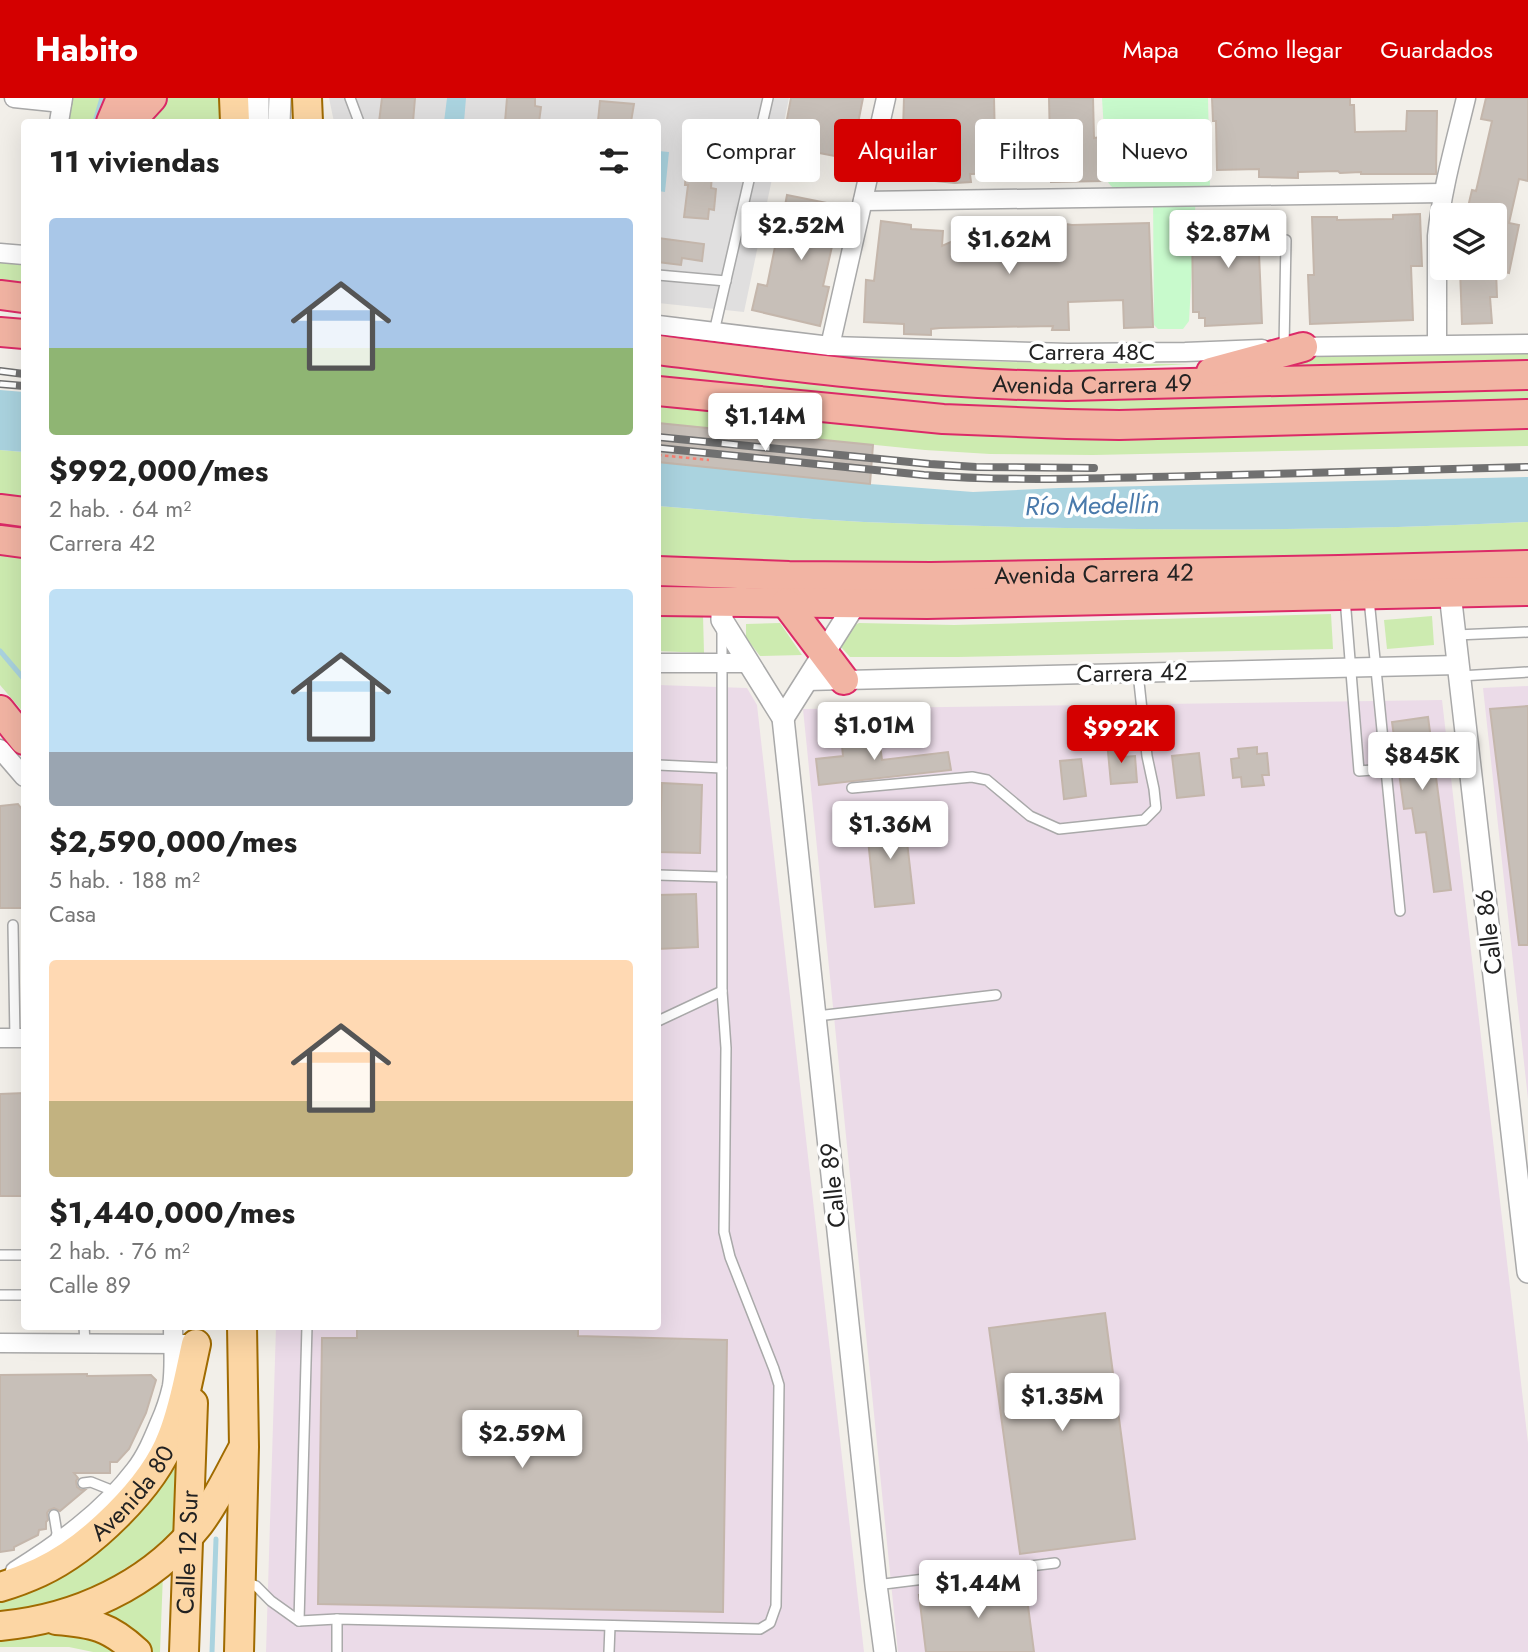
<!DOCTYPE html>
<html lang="es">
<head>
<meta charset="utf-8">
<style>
	body { margin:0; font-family:Jost,sans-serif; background:#f2f2f2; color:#222; height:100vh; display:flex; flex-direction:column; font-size:26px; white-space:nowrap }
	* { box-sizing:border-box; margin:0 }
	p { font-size:23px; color:#767676 }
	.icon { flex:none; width:38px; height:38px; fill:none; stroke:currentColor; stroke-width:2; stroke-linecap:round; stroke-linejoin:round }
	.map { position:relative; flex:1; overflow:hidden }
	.drawer { position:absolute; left:21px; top:21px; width:640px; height:1211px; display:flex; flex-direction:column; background:#fff; border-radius:7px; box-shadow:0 7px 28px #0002 }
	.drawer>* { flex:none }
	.top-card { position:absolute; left:682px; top:21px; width:665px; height:63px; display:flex; gap:14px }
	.controls { position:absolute; left:1430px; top:105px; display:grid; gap:14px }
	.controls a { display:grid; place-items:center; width:77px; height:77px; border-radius:7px; background:#fff; box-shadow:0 7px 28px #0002; font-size:35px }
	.price { position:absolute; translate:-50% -60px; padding:0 16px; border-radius:7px; background:#fff; color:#222; font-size:23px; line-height:46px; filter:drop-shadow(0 2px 4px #0008) }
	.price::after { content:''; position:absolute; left:50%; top:42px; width:21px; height:16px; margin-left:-10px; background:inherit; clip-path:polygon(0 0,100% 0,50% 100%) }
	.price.on { background:#d40000; color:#fff }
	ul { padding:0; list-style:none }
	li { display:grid; align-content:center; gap:14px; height:371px; padding:0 28px }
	li span { display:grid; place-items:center; height:217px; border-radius:7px; color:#555 }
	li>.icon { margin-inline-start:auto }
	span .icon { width:126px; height:126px; fill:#fffc; stroke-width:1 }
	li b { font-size:30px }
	h2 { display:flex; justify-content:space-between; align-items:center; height:84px; padding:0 28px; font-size:30px }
	.tag { padding:0 24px; border-radius:7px; background:#fff; box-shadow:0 7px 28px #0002; font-size:24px; line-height:63px }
	.tag.on { background:#d40000; color:#fff }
	header { display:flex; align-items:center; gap:42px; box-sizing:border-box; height:98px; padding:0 35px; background:#d40000; color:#fff }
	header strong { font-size:33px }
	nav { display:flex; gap:38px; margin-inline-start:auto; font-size:24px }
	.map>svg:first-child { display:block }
</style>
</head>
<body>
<header>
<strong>Habito</strong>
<nav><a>Mapa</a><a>Cómo llegar</a><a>Guardados</a></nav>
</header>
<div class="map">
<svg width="1528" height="1554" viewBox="0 0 1528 1554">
	<rect width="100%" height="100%" fill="#f2efe9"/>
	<path fill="#e0dfdf" d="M 329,0 L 789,0 L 744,214 L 658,205 L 658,24 L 334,24 Z"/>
	<g fill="#ebdbe8">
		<path d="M 658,587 L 747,590 L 757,607 L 864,1554 L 266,1554 L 276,1229 L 658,1228 Z"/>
		<path d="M 1528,588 L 1528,1001 L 1483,590 Z"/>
		<path d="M 1442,602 L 1528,1345 L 1528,1554 L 898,1554 L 803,611 Z"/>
	</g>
	<g fill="#cdebb0">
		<path d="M 71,0 L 110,0 L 101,24 L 67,24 Z"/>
		<path d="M 165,0 L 226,0 L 226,24 L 141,24 Z"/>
		<path d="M 0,163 L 24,165 L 24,189 L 0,186 Z"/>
		<path d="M 658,237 L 767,252 L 877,260 L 1047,265 L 1189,266 L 1034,275 L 942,273 L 658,244 Z"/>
		<path d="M 1528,254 L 1528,264 L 1274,272 L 1309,259 Z"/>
		<path d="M 658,268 L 852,290 L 897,294 L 972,298 L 1528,289 L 1528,306 L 1110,319 L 969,313 L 658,283 Z"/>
		<path d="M 658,305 L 1528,329 L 1528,348 L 1093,357 L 990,356 L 925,352 L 658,325 Z"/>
		<path d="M 0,352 L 24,354 L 24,405 L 0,402 Z"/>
		<path d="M 658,408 C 727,413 796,421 864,424 C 1085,433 1308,435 1528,424 L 1528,457 L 1069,470 L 658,463 Z"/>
		<path d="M 0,455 L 24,457 L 24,615 L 0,587 Z"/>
		<path d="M 1331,516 L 1333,551 L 958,559 L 850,559 L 841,549 L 840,541 L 846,531 L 859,525 L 954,527 Z"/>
		<path d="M 658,517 L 703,517 L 704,555 L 658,553 Z"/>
		<path d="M 1432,518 L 1434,547 L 1387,551 L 1384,522 Z"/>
		<path d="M 780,525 L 802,557 L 760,558 L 746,540 L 746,526 Z"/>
		<path d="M 178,1350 L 182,1427 L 140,1461 L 95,1489 L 50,1511 L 0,1520 L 0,1498 Z"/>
		<path d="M 163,1476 L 160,1554 L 152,1554 L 136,1536 L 94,1519 Z"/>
		<path d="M 61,1534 C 81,1538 99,1544 118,1554 L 93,1554 L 69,1549 L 0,1549 L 0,1536 Z"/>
	</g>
	<path fill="#c8facc" d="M 1102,0 L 1208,0 L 1210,92 L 1196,96 L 1189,223 L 1183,231 L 1158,231 L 1154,227 L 1153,96 C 1136,95 1115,99 1107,82 Z"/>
	<g fill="#aad3df">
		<path d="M 447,0 L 466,0 L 464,24 L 444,24 Z"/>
		<path d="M 658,53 L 669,54 L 665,94 L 658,93 Z"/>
		<path d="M 0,292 L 24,294 L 24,354 L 0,352 Z"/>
		<path d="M 658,364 L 870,386 L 973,394 L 1059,390 L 1528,379 L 1528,424 C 1308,435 1085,433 864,424 C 796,421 727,413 658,408 Z"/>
	</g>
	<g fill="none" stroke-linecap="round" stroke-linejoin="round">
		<g stroke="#aad3df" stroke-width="5">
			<path d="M 95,24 L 102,0"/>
			<path d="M 0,553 L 24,581"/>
			<path d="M 212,1554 L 216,1441"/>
		</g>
	</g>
	<g fill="#c7bfb8" stroke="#c4b6ab" stroke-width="2">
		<path d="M 382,0 L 415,0 L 413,24 L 379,24 Z"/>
		<path d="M 507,0 L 535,0 L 535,8 L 541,9 L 539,24 L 505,24 Z"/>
		<path d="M 791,0 L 863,0 L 851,61 L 782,48 Z"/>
		<path d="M 904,0 L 994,0 L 995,44 L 1050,44 L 1049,0 L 1093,0 L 1094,40 L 1102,39 L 1103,83 L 1051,84 L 1051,80 L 1013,81 L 1013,75 L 970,76 L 971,84 L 955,85 L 896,79 L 898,32 L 903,32 Z"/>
		<path d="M 1212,0 L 1350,0 L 1350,7 L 1354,7 L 1355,34 L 1406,33 L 1407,13 L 1437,13 L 1436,76 L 1361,76 L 1361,74 L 1340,75 L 1338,73 L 1298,74 L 1298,80 L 1259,79 L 1259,71 L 1217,72 L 1216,23 L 1213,23 Z"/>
		<path d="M 1486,0 L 1528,0 L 1528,83 L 1519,81 L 1509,125 L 1519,127 L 1509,175 L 1496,172 L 1497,199 L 1490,199 L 1492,225 L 1462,226 L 1460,170 L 1494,170 L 1494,117 L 1471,117 L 1473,110 L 1468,109 L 1472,92 L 1476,93 L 1492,23 L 1481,21 Z"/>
		<path d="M 600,3 L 634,6 L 631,24 L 598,23 Z"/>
		<path d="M 694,31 L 726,34 L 722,64 L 713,63 L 711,90 L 716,91 L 714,112 L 709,111 L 708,121 L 684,119 L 688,87 L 685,87 L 687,60 L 691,61 Z"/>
		<path d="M 787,97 L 842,108 L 835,145 L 833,144 L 823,188 L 829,189 L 820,228 L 752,212 L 758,186 L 767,188 L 777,139 L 779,140 Z"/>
		<path d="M 1420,116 L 1422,168 L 1411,168 L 1413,222 L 1310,226 L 1308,177 L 1314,177 L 1312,119 L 1337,119 L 1337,122 L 1393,121 L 1393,117 Z"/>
		<path d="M 1265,118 L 1267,155 L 1259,155 L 1262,225 L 1205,228 L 1205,220 L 1199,220 L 1199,214 L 1193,214 L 1192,122 L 1226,122 L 1226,120 Z"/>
		<path d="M 881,123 L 911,127 L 911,131 L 943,133 L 942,148 L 962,139 L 988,139 L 987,133 L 1007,132 L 1007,127 L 1065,123 L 1066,126 L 1072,127 L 1149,125 L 1153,229 L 1124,230 L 1123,202 L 1068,204 L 1069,232 L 1052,232 L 1053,228 L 940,230 L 931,231 L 931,237 L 904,236 L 904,226 L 864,224 L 866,182 L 874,183 Z"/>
		<path d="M 658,140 L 704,146 L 702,163 L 682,160 L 681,167 L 658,164 Z"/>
		<path d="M 658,325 L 873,347 L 870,386 L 658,364 Z"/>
		<path d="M 1528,608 L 1528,847 L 1519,847 L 1490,611 Z"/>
		<path d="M 1428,619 L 1451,792 L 1434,794 L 1426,734 L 1416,735 L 1412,710 L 1404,711 L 1392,624 Z"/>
		<path d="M 878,633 L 882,662 L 948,654 L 951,672 L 819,687 L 816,661 L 843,658 L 841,638 Z"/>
		<path d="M 1120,642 L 1122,659 L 1135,658 L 1137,684 L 1111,686 L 1107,643 Z"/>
		<path d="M 1257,649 L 1257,656 L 1267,655 L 1269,677 L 1262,677 L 1264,687 L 1242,689 L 1241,679 L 1233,680 L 1231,661 L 1239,660 L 1238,651 Z"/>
		<path d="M 1199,655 L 1204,697 L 1177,700 L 1172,658 Z"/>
		<path d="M 1081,661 L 1086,698 L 1064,701 L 1060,663 Z"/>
		<path d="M 662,685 L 702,687 L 700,755 L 658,754 L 658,731 L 660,731 Z"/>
		<path d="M 18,706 L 24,714 L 24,810 L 0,810 L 0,708 Z"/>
		<path d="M 904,717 L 914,805 L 875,809 L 866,722 Z"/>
		<path d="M 696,796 L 698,849 L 658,851 L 658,797 Z"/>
		<path d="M 24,995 L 24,1098 L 0,1098 L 0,996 Z"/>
		<path d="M 1105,1215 L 1135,1441 L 1020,1456 L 989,1230 Z"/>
		<path d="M 357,1228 L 578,1228 L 578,1238 L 727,1242 L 723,1514 L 318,1506 L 322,1240 L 357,1240 Z"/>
		<path d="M 87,1276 L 87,1278 L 151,1277 L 156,1282 L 146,1315 L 129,1351 L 117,1364 L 110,1364 L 110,1375 L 74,1375 L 78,1380 L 76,1383 L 77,1389 L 81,1392 L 85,1392 L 60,1413 L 54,1410 L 49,1412 L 47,1415 L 48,1422 L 46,1424 L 46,1431 L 39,1432 L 38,1437 L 14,1449 L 14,1452 L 0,1454 L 0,1277 Z"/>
		<path d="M 1025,1485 L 1034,1554 L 926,1554 L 919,1497 Z"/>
	</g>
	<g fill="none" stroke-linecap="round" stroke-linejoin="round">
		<defs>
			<g id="service">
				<path d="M 350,0 L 359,24"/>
				<path d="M 658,177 L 726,183"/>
				<path d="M 714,234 L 768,0"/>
				<path d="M 1284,250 L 1286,142"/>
				<path d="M 1345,500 L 1359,673 L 1386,671"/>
				<path d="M 1369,501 L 1400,813"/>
				<path d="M 1456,537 L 1528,534"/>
				<path d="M 1460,578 L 1528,574"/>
				<path d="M 658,667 L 722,670"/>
				<path d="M 852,690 L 972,679 L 987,682 L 1030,718 L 1059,731 L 1144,722 L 1156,710 L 1154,691 L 1147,658 L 1138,575"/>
				<path d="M 658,777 L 722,779"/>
				<path d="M 13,827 L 15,940"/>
				<path d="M 817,918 L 996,897"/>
				<path d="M 658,923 L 722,893"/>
				<path d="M 0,1157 L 24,1157"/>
				<path d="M 0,1197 L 24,1197"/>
				<path d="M 84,1228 L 85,1245"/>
				<path d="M 307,1228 L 299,1523 L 337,1521 L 760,1531 L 770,1525 L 776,1508 L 779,1287 L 774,1271 L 730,1159 L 724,1134 L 726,950 L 722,893 L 722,530"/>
				<path d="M 83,1385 L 91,1384 L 116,1394"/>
				<path d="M 54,1417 L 57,1435 L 55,1443"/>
				<path d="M 244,1483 L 256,1488 L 271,1503 L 299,1523"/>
				<path d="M 876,1487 L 1055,1465"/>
				<path d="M 337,1554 L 337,1521"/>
				<path d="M 609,1554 L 610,1528"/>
			</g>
			<g id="minor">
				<path d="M 14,0 L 62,5"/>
				<path d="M 59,24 L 63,0"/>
				<path d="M 863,103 L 1443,95"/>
				<path d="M 0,155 L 24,157"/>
				<path d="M 658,227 L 830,248 L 1068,255 L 1185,254 L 1262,251"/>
				<path d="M 1437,246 L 1437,138 C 1442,91 1455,46 1466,0"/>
				<path d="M 830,248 L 886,0"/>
				<path d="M 1294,249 L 1528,246"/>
				<path d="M 658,565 L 748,565"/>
				<path d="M 806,583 L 1458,567"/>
				<path d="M 0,651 L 24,679"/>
				<path d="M 0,940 L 24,940"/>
				<path d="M 0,1245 L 185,1246"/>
				<path d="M 15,1473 C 58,1446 103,1414 135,1372 C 146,1358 153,1341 160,1324 C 165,1313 169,1301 172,1288 C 175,1269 173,1248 173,1228"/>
			</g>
			<g id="tertiary">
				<path d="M 258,0 L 258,24"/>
				<path d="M 279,24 L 280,0"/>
				<path d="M 1450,495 L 1528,1174"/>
				<path d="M 722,504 L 722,522 L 783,620 L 876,1487 L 885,1554"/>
				<path d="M 783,620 L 855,506"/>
			</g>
			<g id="primary">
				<path d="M 234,0 L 235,24"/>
				<path d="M 307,0 L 308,24"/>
				<path id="s1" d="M 0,1489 C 14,1485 27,1480 40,1474 C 89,1451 153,1390 172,1339 C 184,1309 189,1277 196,1246"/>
				<path d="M 56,1522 C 93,1525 109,1528 137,1554"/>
				<path d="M 0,1528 C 76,1521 151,1487 199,1426 C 216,1404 229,1376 242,1352"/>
				<path id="s2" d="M 184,1554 L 193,1305"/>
				<path d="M 239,1554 L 244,1349 L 242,1228"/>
			</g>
			<g id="trunk">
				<path d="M 111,24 L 121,0"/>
				<path d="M 130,24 L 152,0"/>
				<path d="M 0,197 L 24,200"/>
				<path d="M 0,234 L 24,236"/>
				<path id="s3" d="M 658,252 C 794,269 930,287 1067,288 L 1528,277"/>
				<path d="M 1211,274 L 1303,249"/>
				<path d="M 658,293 L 943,321 L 1067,326 L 1119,327 L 1528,316"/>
				<path d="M 0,411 L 24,414"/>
				<path d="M 0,442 L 24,445"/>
				<path id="s4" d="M 658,473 L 789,478 L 931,479 L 1339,472 L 1528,467"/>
				<path d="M 658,503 L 927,506 L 1528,493"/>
				<path d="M 786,505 L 844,582"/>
				<path d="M 0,612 L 24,642"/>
			</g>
		</defs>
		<use href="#service" stroke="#a9a9a9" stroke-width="12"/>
		<use href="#minor" stroke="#a9a9a9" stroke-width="21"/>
		<use href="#tertiary" stroke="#a9a9a9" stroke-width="24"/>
		<use href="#primary" stroke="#a06b00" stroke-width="32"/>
		<use href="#trunk" stroke="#dc2a67" stroke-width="32"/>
		<path stroke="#fa8072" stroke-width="2.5" stroke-dasharray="3.5 3.5" stroke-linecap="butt" d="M 658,357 L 709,362"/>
		<use href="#service" stroke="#fff" stroke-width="9"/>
		<use href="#minor" stroke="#fff" stroke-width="18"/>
		<use href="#tertiary" stroke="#fff" stroke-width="21"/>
		<use href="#primary" stroke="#fcd6a4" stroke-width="28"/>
		<use href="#trunk" stroke="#f2b4a3" stroke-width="28"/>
		<defs>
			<g id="rail">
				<path d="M 0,273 L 24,276"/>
				<path d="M 0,286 L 24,288"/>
				<path d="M 658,339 L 930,366 L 976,369 L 1094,370"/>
				<path d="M 658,350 L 924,377 C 1013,384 1104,380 1194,378 C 1305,375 1417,372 1528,369"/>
			</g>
		</defs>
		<use href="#rail" stroke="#707070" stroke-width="8"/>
		<use href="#rail" stroke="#fff" stroke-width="5" stroke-dasharray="16" stroke-linecap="butt"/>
	</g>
	<g text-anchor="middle" stroke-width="7" stroke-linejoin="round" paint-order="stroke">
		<g font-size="24" fill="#222" stroke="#fff">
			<text x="1092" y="262">Carrera 48C</text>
			<text dy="8" stroke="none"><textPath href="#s3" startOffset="436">Avenida Carrera 49</textPath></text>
			<text dy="8" stroke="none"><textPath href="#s4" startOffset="436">Avenida Carrera 42</textPath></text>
			<text transform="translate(1132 575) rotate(-1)" y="8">Carrera 42</text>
			<text transform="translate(1489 834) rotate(-97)" y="8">Calle 86</text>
			<text transform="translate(833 1087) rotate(-96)" y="8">Calle 89</text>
			<text dy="8" stroke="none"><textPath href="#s1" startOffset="166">Avenida 80</textPath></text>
			<text dy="8" stroke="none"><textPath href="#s2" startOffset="100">Calle 12 Sur</textPath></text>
		</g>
		<g font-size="26" font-style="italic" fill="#4a7aab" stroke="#fff">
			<text transform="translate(1092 407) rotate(-1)" y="9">Río Medellín</text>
		</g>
	</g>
</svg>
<div class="controls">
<a><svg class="icon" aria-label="layers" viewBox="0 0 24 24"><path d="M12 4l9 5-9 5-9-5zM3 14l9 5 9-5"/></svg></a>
</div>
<b class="price" style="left:801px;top:164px">$2.52M</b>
<b class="price" style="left:1228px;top:172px">$2.87M</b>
<b class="price" style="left:1009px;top:178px">$1.62M</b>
<b class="price" style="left:765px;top:355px">$1.14M</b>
<b class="price" style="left:874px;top:664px">$1.01M</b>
<b class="price on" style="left:1121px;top:667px">$992K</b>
<b class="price" style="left:1422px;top:694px">$845K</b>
<b class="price" style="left:890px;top:763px">$1.36M</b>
<b class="price" style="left:1062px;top:1335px">$1.35M</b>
<b class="price" style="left:522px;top:1372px">$2.59M</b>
<b class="price" style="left:978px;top:1522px">$1.44M</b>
<div class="top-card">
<a class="tag">Comprar</a>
<a class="tag on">Alquilar</a>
<a class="tag">Filtros</a>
<a class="tag">Nuevo</a>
</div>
<section class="drawer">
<h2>11 viviendas<svg class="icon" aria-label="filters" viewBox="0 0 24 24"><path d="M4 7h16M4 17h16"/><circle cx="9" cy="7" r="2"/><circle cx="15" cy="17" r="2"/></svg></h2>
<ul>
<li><span style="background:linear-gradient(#a9c7e8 60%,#8fb573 0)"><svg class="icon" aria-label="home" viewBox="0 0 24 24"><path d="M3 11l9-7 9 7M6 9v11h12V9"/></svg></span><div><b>$992,000/mes</b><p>2 hab. · 64 m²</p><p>Carrera 42</p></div></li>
<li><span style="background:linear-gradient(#bfe0f5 75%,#9aa5b1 0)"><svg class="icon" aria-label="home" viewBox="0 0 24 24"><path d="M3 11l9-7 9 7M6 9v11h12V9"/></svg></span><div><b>$2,590,000/mes</b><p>5 hab. · 188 m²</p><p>Casa</p></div></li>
<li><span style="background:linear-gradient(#ffd9b3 65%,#c2b280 0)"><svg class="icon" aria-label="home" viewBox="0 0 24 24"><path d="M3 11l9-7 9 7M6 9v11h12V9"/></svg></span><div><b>$1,440,000/mes</b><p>2 hab. · 76 m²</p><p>Calle 89</p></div></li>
</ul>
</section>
</div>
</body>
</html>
